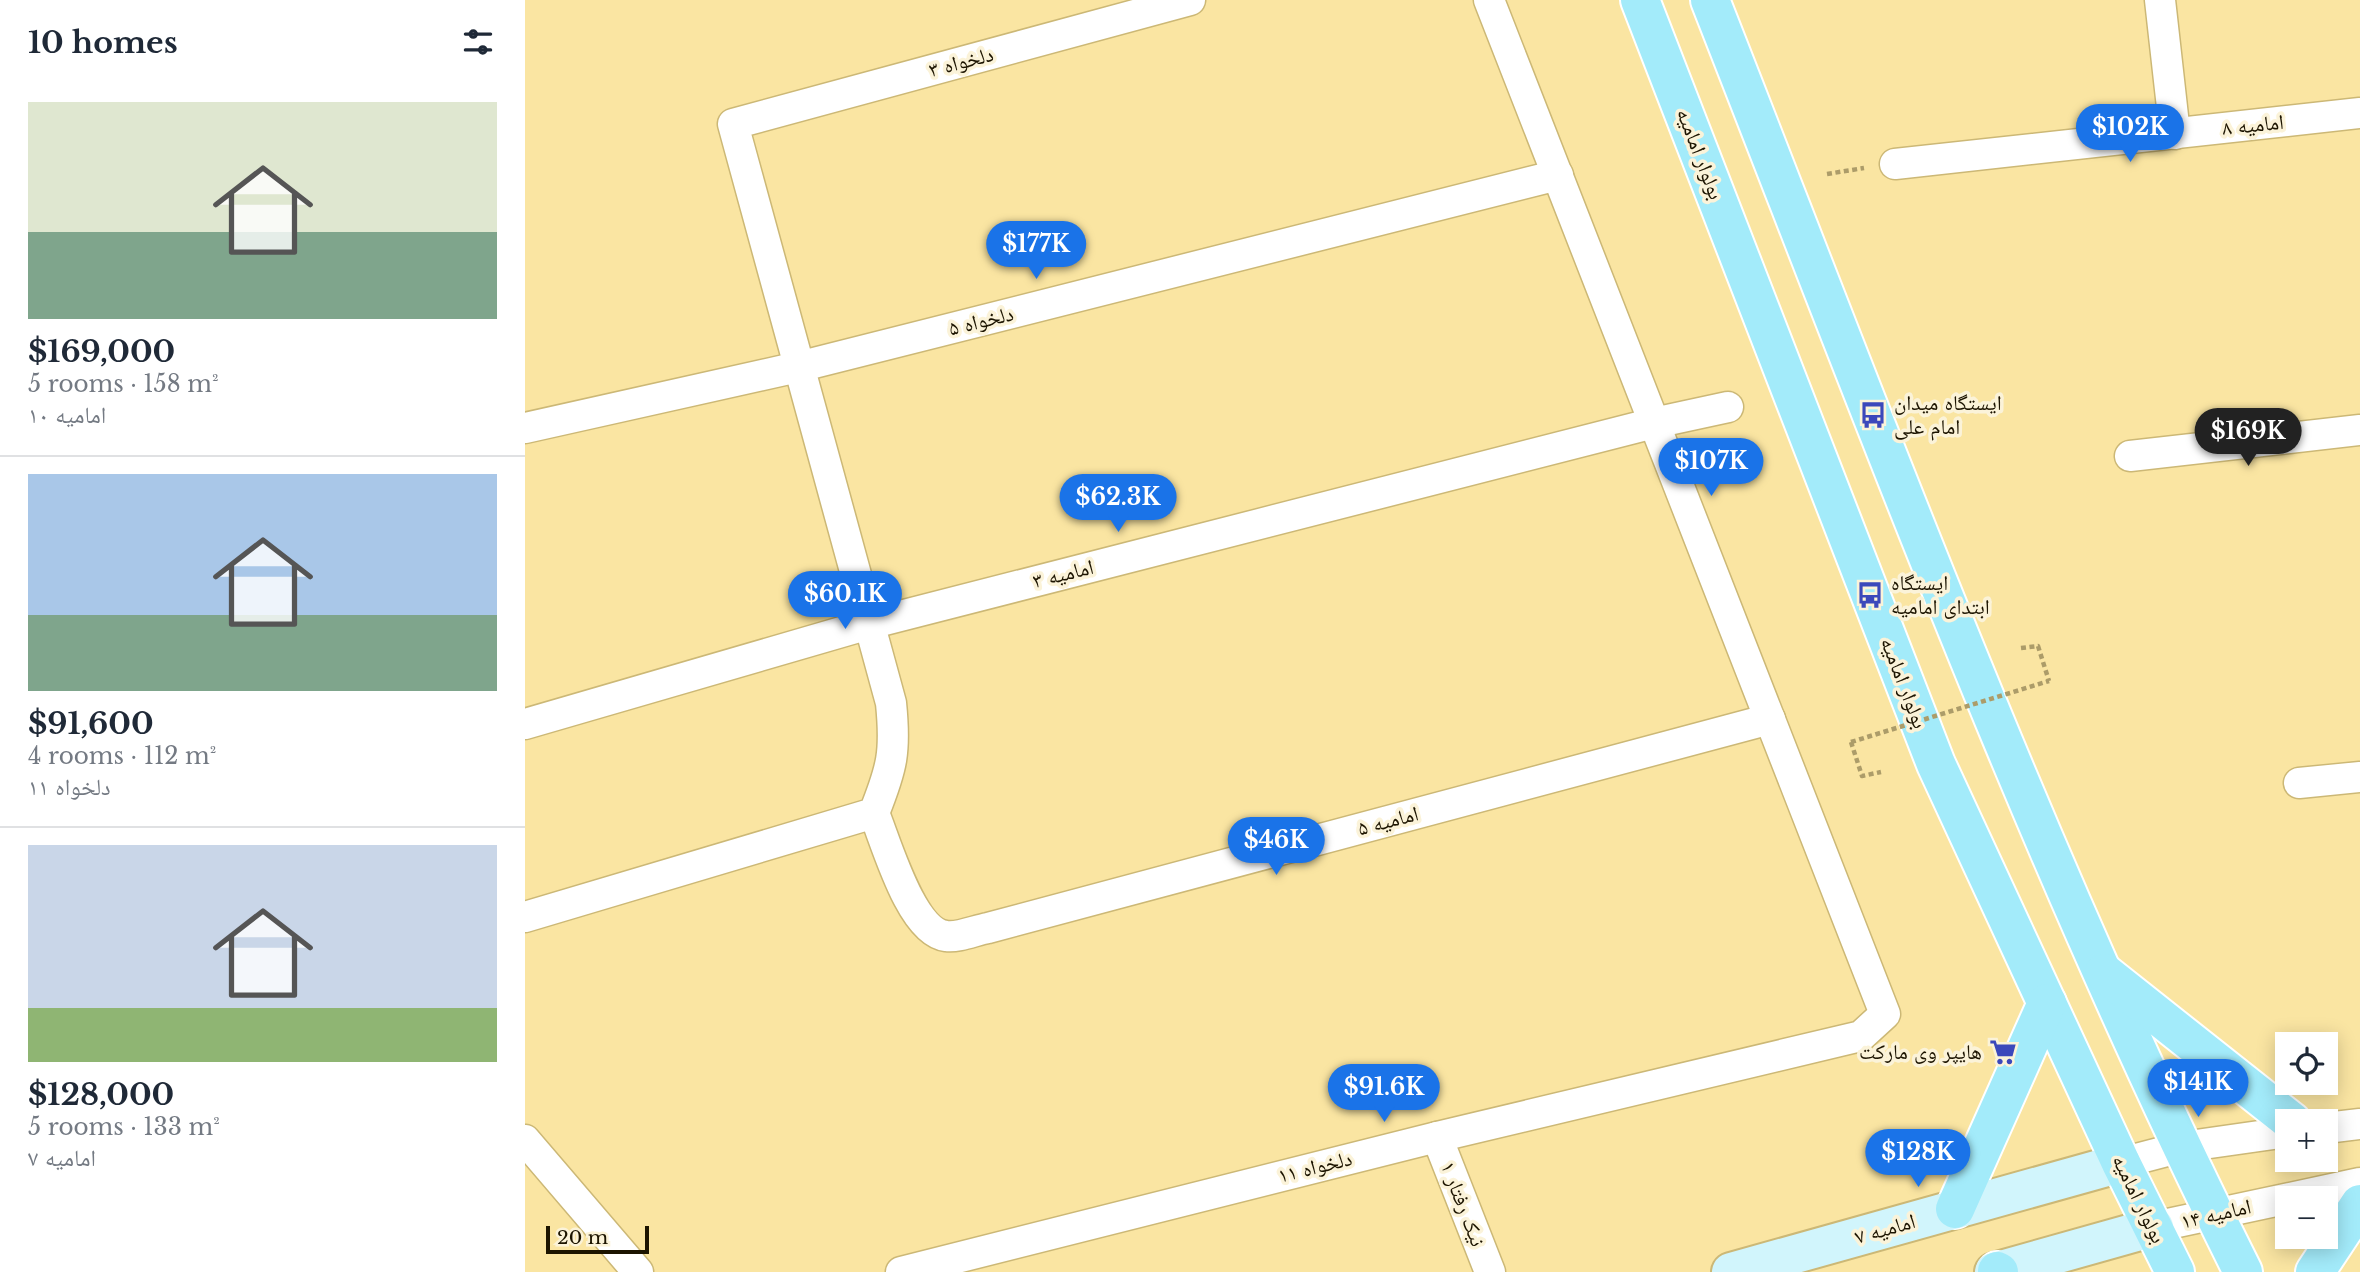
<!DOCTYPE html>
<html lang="en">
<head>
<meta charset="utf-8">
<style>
	body { margin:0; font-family:"Libre Baskerville","Noto Naskh Arabic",serif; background:#f2f2f3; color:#1f2937; height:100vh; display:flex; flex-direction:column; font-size:26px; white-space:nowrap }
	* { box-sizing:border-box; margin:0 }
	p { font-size:23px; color:#747a83 }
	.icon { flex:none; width:38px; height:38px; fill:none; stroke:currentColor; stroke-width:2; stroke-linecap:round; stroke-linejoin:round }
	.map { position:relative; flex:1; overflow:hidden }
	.drawer { display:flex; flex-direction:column; background:#fff; width:525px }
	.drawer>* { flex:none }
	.fabs { position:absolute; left:1750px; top:1032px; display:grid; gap:14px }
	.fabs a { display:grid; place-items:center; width:63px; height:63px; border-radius:0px; background:#fff; box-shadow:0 4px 18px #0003; font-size:35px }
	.scale { position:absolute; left:21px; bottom:18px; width:103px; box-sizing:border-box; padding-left:7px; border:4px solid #1c1400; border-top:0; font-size:19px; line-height:24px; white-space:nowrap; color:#1c1400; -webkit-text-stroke:5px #fbf3d9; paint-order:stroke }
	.price { position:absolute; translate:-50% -60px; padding:0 16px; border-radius:24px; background:#1a73e8; color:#fff; font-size:23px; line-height:46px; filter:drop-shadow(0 2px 4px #0008) }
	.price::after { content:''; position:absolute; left:50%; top:42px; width:21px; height:16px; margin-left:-10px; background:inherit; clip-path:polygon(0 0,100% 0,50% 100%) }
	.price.active { background:#222; color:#fff }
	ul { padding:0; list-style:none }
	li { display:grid; align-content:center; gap:14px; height:371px; padding:0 28px }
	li+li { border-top:2px solid #e0e1e3 }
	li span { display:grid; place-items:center; height:217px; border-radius:0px; color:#555 }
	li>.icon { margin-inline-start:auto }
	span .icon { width:126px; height:126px; fill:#fffc; stroke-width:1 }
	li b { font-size:30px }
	h2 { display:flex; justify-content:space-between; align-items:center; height:84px; padding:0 28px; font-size:30px }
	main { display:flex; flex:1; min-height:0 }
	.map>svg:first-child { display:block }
</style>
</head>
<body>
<main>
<section class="drawer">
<h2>10 homes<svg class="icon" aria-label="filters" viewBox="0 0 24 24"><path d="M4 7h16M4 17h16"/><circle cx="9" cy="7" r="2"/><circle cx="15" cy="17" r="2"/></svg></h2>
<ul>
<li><span style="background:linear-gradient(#dfe7d0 60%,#7fa58c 0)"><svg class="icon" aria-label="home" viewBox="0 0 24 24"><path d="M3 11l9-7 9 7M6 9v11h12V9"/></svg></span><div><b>$169,000</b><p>5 rooms · 158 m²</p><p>امامیه ۱۰</p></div></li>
<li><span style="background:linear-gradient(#a9c7e8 65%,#7fa58c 0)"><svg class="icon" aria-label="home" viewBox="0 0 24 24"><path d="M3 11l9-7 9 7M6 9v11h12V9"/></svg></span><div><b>$91,600</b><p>4 rooms · 112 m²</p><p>دلخواه ۱۱</p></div></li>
<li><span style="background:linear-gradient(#c9d6e8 75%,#8fb573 0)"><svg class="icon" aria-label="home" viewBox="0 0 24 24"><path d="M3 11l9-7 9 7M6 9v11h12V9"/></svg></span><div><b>$128,000</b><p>5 rooms · 133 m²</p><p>امامیه ۷</p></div></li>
</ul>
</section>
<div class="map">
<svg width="1835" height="1272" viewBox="0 0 1835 1272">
	<rect width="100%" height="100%" fill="#fae5a2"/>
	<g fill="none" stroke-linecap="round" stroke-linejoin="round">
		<defs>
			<g id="street">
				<path d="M 1635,0 L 1650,134"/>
				<path d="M 1370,164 L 1835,113"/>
				<path d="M 0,428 L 273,367 L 1033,175"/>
				<path d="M 1605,456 L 1835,430"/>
				<path d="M 0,724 L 344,624 L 1129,423 L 1203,407"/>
				<path d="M 1774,783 L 1835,777"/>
				<path d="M 349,813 C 361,842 386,932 421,936 C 433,938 451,930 463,928 L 1245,719"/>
				<path d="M 0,917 L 349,813 C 367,768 371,752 366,703 L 208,124 L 665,0"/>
				<path d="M 1801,1128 L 1835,1124"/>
				<path d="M 912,1137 L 965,1272"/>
				<path d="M 0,1140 L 113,1272"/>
				<path d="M 1596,1163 L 1657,1147 L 1762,1132"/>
				<path d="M 1629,1227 L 1835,1183"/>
				<path d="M 376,1272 L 912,1137 L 1336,1036 L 1360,1014 L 964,0"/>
			</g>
			<g id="secondary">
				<path d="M 1206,1272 L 1596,1163"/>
				<path d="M 1469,1272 L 1629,1227"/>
			</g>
			<g id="primary">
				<path d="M 1115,0 L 1411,764 L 1596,1163 L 1650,1272"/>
				<path d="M 1185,0 C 1353,428 1512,860 1718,1272"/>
				<path d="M 1579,973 L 1767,1122"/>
				<path d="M 1430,1209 L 1522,1003"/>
				<path d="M 1472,1271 L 1474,1272"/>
				<path d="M 1790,1272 L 1835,1204"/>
			</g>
		</defs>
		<use href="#street" stroke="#ccb876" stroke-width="33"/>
		<use href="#secondary" stroke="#ccb876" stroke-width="42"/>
		<use href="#primary" stroke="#fff" stroke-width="42"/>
		<g stroke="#ac9c69" stroke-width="4.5" stroke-dasharray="5 3.5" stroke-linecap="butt">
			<path d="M 1302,174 L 1339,168"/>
			<path d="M 1496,648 L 1513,646 L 1524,681"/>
			<path d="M 1326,742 L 1337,776 L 1356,772"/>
		</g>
		<use href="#street" stroke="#fff" stroke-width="30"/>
		<use href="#secondary" stroke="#d1f5fc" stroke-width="38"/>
		<use href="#primary" stroke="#a3ebfa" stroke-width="38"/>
		<path stroke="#ac9c69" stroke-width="4.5" stroke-dasharray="5 3.5" stroke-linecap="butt" d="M 1326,742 L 1524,681"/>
	</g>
	<defs>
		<symbol id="bus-bare" viewBox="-9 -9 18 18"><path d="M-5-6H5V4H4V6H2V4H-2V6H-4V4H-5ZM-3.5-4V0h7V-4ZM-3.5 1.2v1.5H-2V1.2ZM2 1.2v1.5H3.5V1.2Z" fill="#3b48bb" stroke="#fbf3d9" stroke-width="2.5" paint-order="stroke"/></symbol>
		<symbol id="supermarket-bare" viewBox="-9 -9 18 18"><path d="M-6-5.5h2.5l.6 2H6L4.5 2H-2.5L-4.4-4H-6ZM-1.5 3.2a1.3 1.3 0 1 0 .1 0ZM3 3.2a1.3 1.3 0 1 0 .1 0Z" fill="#3b48bb" stroke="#fbf3d9" stroke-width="2.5" paint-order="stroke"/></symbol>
	</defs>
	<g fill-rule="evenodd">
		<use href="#bus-bare" x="1329" y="396" width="38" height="38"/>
		<use href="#bus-bare" x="1326" y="576" width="38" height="38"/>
		<use href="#supermarket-bare" x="1459" y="1033" width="38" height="38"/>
	</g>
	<g text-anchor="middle" stroke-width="7" stroke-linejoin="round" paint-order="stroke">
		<g font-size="21" fill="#1c1400" stroke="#fbf3d9">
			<text transform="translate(436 62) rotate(-15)" y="7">دلخواه ۳</text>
			<text transform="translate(1728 125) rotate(-6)" y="7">امامیه ۸</text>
			<text transform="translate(1175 154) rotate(69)" y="7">بولوار امامیه</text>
			<text transform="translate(456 321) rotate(-14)" y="7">دلخواه ۵</text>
			<text transform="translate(538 574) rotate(-14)" y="7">امامیه ۳</text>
			<text transform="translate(1379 683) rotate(69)" y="7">بولوار امامیه</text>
			<text transform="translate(863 821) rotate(-15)" y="7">امامیه ۵</text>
			<text transform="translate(790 1167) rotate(-14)" y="7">دلخواه ۱۱</text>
			<text transform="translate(1614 1199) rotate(64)" y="7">بولوار امامیه</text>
			<text transform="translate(938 1204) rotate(69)" y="7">نیک رفتار ۱</text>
			<text transform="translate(1691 1214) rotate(-13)" y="7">امامیه ۱۴</text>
			<text transform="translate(1360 1229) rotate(-16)" y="7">امامیه ۷</text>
		</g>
		<g font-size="21" fill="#1c1400" stroke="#fbf3d9" text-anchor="start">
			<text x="1369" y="410">ایستگاه میدان<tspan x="1369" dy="24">امام علی</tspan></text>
			<text x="1366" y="590">ایستگاه<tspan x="1366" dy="24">ابتدای امامیه</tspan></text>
			<text x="1457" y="1059" text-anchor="end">هایپر وی مارکت</text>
		</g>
	</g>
</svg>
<div class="fabs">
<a><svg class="icon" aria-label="locate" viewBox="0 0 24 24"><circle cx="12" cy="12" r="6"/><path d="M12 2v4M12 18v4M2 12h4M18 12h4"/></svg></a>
<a>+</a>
<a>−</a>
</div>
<div class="scale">20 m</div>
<b class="price" style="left:1605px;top:164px">$102K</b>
<b class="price" style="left:511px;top:281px">$177K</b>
<b class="price active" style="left:1723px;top:468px">$169K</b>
<b class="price" style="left:1186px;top:498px">$107K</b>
<b class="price" style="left:593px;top:534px">$62.3K</b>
<b class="price" style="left:320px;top:631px">$60.1K</b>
<b class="price" style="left:751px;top:877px">$46K</b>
<b class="price" style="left:1673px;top:1119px">$141K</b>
<b class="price" style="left:859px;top:1124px">$91.6K</b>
<b class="price" style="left:1393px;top:1189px">$128K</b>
</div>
</main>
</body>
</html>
